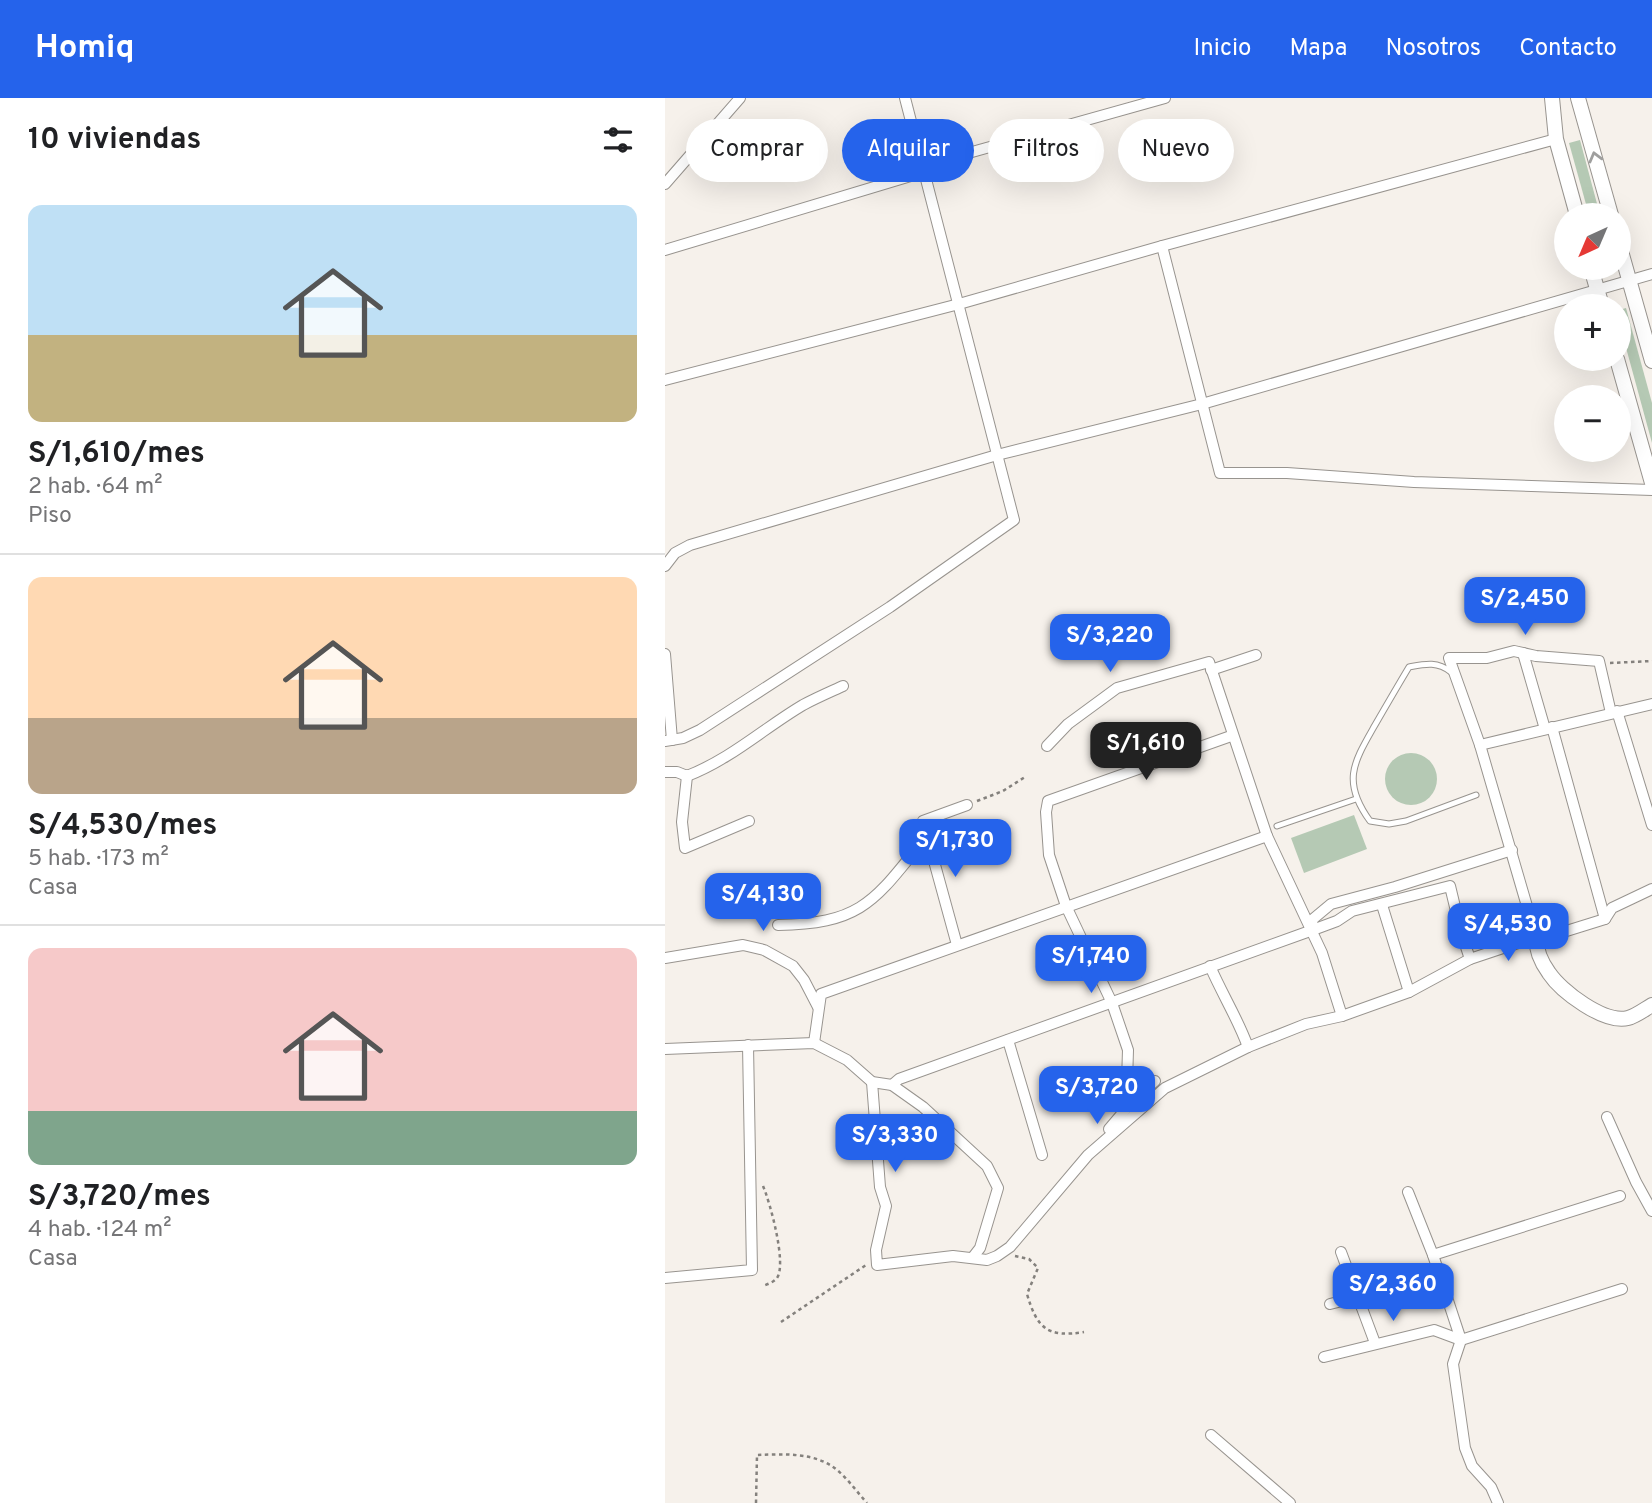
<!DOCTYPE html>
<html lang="es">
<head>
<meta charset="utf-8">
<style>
	body { margin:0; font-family:Overpass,sans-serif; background:#f2f2f2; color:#202124; height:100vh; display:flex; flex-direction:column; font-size:26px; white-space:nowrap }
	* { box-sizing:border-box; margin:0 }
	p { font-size:23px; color:#757577 }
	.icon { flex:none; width:38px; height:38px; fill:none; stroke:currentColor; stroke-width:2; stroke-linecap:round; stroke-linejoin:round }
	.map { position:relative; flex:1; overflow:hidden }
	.details { display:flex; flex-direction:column; background:#fff; width:665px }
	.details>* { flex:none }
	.banner { position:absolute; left:21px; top:21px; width:665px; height:63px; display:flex; gap:14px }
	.needle { width:46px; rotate:224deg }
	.fabs { position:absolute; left:889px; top:105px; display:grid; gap:14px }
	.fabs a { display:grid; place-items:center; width:77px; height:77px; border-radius:50%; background:#fff; box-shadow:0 7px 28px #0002; font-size:35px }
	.price { position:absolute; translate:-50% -60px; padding:0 16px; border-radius:14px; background:#2563eb; color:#fff; font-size:23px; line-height:46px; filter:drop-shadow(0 2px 4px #0008) }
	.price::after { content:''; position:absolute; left:50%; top:42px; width:21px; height:16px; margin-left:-10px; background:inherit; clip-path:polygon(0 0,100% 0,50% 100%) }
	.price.selected { background:#222; color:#fff }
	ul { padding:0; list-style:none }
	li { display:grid; align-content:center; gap:14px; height:371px; padding:0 28px }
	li+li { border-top:2px solid #e0e0e0 }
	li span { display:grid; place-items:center; height:217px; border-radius:14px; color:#555 }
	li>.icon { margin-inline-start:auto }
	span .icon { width:126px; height:126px; fill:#fffc; stroke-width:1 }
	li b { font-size:30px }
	h2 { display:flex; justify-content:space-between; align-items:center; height:84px; padding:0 28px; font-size:30px }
	.tag { padding:0 24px; border-radius:32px; background:#fff; box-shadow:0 7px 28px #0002; font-size:24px; line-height:63px }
	.tag.selected { background:#2563eb; color:#fff }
	header { display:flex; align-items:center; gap:42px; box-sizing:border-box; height:98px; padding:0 35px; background:#2563eb; color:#fff }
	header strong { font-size:33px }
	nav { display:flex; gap:38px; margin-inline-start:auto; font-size:24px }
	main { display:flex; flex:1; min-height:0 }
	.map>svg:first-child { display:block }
</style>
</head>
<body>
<header>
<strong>Homiq</strong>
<nav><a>Inicio</a><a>Mapa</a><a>Nosotros</a><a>Contacto</a></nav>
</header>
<main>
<section class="details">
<h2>10 viviendas<svg class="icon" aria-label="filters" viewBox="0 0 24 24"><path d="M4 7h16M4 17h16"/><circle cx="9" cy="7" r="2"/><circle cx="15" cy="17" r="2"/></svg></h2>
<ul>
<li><span style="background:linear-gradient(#bfe0f5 60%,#c2b280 0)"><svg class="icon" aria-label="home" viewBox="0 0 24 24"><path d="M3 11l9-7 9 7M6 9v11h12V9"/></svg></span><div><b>S/1,610/mes</b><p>2 hab. · 64 m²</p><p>Piso</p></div></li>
<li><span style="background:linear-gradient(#ffd9b3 65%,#b9a48a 0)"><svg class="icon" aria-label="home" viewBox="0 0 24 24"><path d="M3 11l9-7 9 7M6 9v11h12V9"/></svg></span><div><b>S/4,530/mes</b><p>5 hab. · 173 m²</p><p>Casa</p></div></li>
<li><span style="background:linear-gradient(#f6c9c9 75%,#7fa58c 0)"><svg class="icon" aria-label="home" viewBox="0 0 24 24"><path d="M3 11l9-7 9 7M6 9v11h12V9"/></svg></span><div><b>S/3,720/mes</b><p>4 hab. · 124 m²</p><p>Casa</p></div></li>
</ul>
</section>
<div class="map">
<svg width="987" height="1405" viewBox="0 0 987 1405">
	<rect width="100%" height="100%" fill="#f6f1eb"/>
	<g fill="#b5c9b4">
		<path d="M 915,42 L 935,117 L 924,117 L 904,45 Z"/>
		<path d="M 961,210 L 987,305 L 987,345 L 954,224 L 954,212 Z"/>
		<circle cx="746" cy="681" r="26"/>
		<path d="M 689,717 L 702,751 L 639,775 L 626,740 Z"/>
	</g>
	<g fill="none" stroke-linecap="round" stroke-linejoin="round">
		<defs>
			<g id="service">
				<path d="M 786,574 C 772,563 760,566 744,569 C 732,589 721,608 710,627 C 689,664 676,683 705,723 L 724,726 L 741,723 L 811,697"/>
				<path d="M 612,728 L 691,701"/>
			</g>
			<g id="minor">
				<path d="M 257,68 L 500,0"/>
				<path d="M 0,86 L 75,0"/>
				<path d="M 497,148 L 555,375 L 622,375 L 749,384 L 987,392"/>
				<path d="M 0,152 L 259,74"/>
				<path d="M 0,282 L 294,206 L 497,148 L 891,41"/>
				<path d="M 0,468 L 10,455 L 25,447 L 332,357 L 537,306 L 987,176"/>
				<path d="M 858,555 L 880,631"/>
				<path d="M 0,556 L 7,642"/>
				<path d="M 546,572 L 591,557"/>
				<path d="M 952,613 L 987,727"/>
				<path d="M 887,629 L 940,821"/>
				<path d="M 0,643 L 18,640 L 35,632 L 225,509 L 349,422 L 240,0"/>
				<path d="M 815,647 L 987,606"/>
				<path d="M 382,648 L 403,626 L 452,590 L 544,564 L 602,738 L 657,855 L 677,918"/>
				<path d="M 0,674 L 12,674 L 22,678 C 66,661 99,630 138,607 C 151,600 165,594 178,588"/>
				<path d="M 22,678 L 17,724 L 20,750 L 84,723"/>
				<path d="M 717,807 L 744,894"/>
				<path d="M 113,827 C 200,826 211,800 262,738"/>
				<path d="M 645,833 L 672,823 L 687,813 L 785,788 L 796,834 L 805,861"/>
				<path d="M 871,839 L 815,647 L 784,560 L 822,560 L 849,553 L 871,558 L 934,563 L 946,615"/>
				<path d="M 292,847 L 258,723 L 302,707"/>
				<path d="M 0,860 L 78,847 L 99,852 L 128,868 L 139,882 L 153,909"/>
				<path d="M 545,868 C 557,896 573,921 583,949"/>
				<path d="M 343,942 L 377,1057"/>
				<path d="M 149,945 L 156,896 L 602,738"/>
				<path d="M 0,951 L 149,945 L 182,962 L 207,984 L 227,987 L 258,1009 L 322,1068 L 333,1090 L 315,1150 L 308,1159"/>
				<path d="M 207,984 L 215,1089 L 221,1108 L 211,1152 L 212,1167 L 288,1158 L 322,1162 L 332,1158 L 345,1149 L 423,1057 L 500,990 L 583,949 L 641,926 L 677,918 L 744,894 L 805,861 L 871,839 L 879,840 L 940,821 L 947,810 L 987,791"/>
				<path d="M 462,984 L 463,952 L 447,905 L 401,808 L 384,757 L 381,714 L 383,703 L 566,638"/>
				<path d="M 227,987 L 234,981 L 645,833 L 648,821 L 666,806 L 730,789 L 847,752"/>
				<path d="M 942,1019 L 971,1084 L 987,1113"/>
				<path d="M 444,1031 L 467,1004 L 490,983"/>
				<path d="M 743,1094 L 768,1157 L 796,1242 L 788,1266 L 800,1350 L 807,1368 L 826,1389 L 833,1405"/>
				<path d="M 676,1154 L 710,1245"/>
				<path d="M 768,1157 L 955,1098"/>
				<path d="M 0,1180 L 87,1172 L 83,947"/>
				<path d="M 665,1206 L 693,1199"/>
				<path d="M 659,1259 L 769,1232 L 796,1242 L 957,1191"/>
				<path d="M 546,1337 L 625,1405"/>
			</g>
			<g id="tertiary">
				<path d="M 887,0 L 891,41 L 912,117"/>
				<path d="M 913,0 L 946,117"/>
				<path d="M 954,146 L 987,263"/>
				<path d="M 926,170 L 937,208"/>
				<path d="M 952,261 L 987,385"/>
				<path d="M 871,839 C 871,852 876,864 884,875 C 896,893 939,926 963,920 C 971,918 980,911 987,907"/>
			</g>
		</defs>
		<use href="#service" stroke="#98948f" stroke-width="7"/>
		<use href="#minor" stroke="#98948f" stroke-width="12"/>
		<use href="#tertiary" stroke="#98948f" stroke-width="16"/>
		<g stroke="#84817d" stroke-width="2.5" stroke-dasharray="3.5 3.5" stroke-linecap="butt">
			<path d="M 945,565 L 987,563"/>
			<path d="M 312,703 L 338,693 L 360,679"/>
			<path d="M 98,1088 C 105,1104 122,1166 112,1180 C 109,1184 103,1186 98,1188"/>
			<path d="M 350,1158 L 364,1161 L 373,1170 L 362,1196 C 372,1230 382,1240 419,1234"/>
			<path d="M 116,1224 L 201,1167"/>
			<path d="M 91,1405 L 92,1357 C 118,1356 151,1354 172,1372 C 183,1381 192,1394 202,1405"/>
		</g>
		<use href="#service" stroke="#fff" stroke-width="5"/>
		<use href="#minor" stroke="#fff" stroke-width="10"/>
		<use href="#tertiary" stroke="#fff" stroke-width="14"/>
	</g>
	<defs><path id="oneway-chevron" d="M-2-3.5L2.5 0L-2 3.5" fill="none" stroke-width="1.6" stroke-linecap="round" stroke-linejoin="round" transform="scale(1.75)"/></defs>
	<use stroke="#9f9f9e" href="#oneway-chevron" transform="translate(930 59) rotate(-105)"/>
</svg>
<div class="fabs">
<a><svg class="needle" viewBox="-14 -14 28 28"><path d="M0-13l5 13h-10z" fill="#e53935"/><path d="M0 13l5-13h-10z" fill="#757577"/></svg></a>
<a>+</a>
<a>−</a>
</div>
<b class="price" style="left:860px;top:539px">S/2,450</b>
<b class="price" style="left:445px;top:576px">S/3,220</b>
<b class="price selected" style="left:481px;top:684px">S/1,610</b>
<b class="price" style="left:290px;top:781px">S/1,730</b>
<b class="price" style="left:98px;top:835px">S/4,130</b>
<b class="price" style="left:843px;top:865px">S/4,530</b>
<b class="price" style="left:426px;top:897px">S/1,740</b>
<b class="price" style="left:432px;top:1028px">S/3,720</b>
<b class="price" style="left:230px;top:1076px">S/3,330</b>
<b class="price" style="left:728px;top:1225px">S/2,360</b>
<div class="banner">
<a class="tag">Comprar</a>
<a class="tag selected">Alquilar</a>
<a class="tag">Filtros</a>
<a class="tag">Nuevo</a>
</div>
</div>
</main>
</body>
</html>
